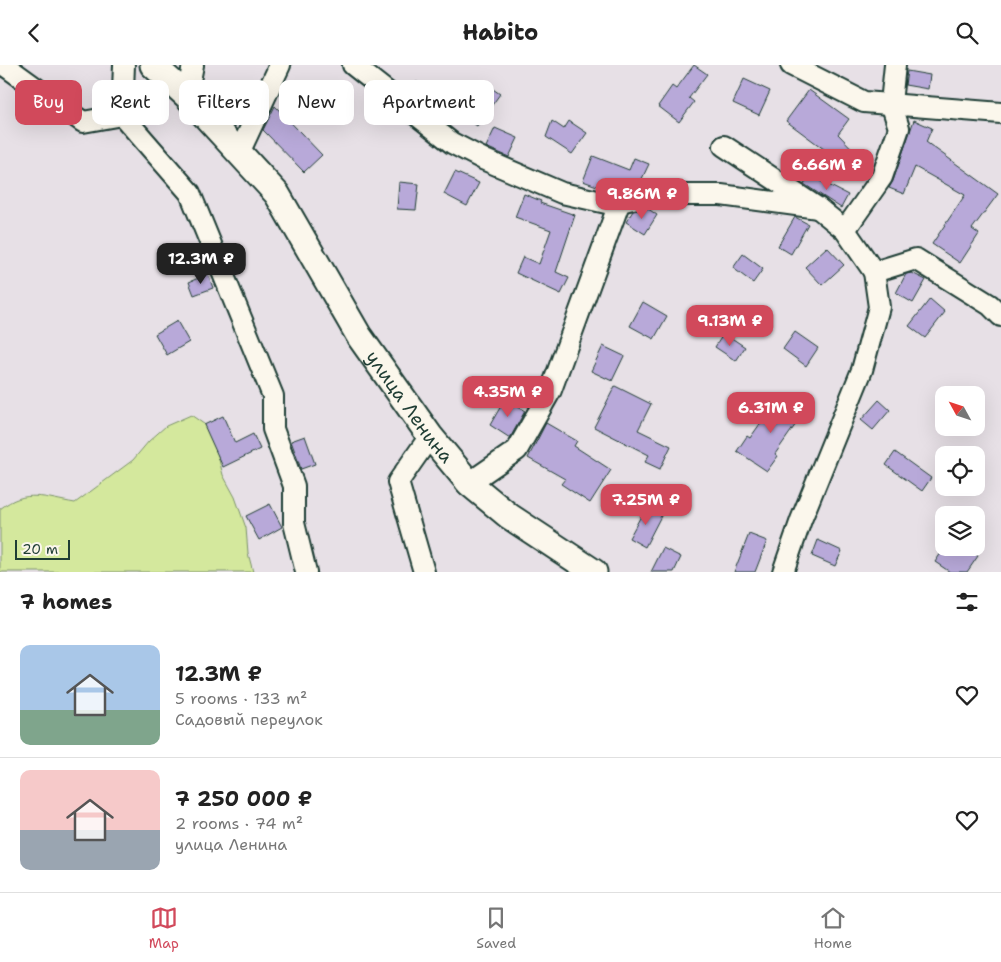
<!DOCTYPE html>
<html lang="en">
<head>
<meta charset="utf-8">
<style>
	body { margin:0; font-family:"Shantell Sans",sans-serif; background:#f6f6f6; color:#222; height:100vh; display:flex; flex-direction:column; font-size:19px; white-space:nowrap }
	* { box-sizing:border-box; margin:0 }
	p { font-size:16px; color:#767676 }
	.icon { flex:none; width:28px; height:28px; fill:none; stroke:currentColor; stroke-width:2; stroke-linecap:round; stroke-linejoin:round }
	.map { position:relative; height:507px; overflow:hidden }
	.sheet { display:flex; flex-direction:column; background:#fff; flex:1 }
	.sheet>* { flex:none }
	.hud { position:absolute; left:15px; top:15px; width:500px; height:45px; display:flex; gap:10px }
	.needle { width:32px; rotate:310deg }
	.buttons { position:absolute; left:935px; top:321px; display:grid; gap:10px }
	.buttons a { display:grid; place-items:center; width:50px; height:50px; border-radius:10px; background:#fff; box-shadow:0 5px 20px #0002; font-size:25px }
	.scale { position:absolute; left:15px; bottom:12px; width:55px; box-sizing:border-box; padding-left:5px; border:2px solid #1f3d34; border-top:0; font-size:14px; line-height:18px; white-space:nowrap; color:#1f3d34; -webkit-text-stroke:4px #fbf7ec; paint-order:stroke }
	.price { position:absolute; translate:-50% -42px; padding:0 11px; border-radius:10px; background:#d1495b; color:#fff; font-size:16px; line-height:32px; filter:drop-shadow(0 1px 2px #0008) }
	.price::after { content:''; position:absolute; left:50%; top:30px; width:15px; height:11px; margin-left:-8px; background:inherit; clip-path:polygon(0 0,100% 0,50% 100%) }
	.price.current { background:#222; color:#fff }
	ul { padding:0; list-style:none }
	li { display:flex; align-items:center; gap:15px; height:125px; padding:0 20px }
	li+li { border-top:1px solid #e0e0e0 }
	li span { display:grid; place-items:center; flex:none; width:140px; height:100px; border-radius:10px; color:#555 }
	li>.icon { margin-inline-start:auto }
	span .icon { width:60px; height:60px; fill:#fffc; stroke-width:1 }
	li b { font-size:21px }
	h2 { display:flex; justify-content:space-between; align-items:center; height:60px; padding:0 20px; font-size:21px }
	.pill { padding:0 18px; border-radius:10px; background:#fff; box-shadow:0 5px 20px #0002; font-size:18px; line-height:45px }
	.pill.current { background:#d1495b; color:#fff }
	header { display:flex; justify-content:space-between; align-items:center; height:65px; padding:0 20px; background:#fff; font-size:22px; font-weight:700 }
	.tabs { display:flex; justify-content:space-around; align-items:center; height:70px; border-top:1px solid #e0e0e0; background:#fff; font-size:14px; color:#767676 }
	.tabs a { display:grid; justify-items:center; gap:2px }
	.tabs .current { color:#d1495b }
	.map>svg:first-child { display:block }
</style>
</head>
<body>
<header><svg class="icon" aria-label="back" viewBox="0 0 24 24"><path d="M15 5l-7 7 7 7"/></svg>Habito<svg class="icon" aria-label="search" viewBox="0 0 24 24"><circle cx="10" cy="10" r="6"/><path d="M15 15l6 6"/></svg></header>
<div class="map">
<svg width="1001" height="507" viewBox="0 0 1001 507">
	<rect width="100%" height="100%" fill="#e7e0e6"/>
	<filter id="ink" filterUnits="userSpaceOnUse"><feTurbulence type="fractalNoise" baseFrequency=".02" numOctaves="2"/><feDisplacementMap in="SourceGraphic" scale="10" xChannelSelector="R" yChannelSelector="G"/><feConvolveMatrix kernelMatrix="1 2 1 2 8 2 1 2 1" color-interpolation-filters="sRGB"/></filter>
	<g filter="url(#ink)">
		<path fill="#d4e89d" stroke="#7a9268" d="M 191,350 L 211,364 L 223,410 L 235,432 L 246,463 L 248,488 L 253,507 L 0,507 L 0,444 C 26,423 45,433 75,438 L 133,395 L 149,376 L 166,361 Z"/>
		<g fill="#b8a9d9" stroke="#1f3d34">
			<path d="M 694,0 L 707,9 L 689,33 L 694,37 L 679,57 L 658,41 L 672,21 L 676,24 Z"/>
			<path d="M 907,6 L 930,10 L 928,24 L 905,20 Z"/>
			<path d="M 744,14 L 770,26 L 759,50 L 733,38 Z"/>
			<path d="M 480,15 L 500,29 L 477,61 L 457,47 Z"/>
			<path d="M 416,17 L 432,20 L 428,44 L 414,33 Z"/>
			<path d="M 809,25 L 849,54 L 838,69 L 868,100 L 856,113 L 836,93 L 786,56 Z"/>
			<path d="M 275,41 L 322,90 L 304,107 L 263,65 Z"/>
			<path d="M 914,55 L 932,63 L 926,77 L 998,129 L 972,164 L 979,169 L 960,198 L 932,179 L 965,130 L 915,102 L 904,129 L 889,123 L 893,116 Z"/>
			<path d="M 552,56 L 564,64 L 569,56 L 587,68 L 572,89 L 546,72 Z"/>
			<path d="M 495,63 L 518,73 L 509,92 L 486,82 Z"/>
			<path d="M 593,91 L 629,105 L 634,93 L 649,99 L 639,120 L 625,124 L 611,117 L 608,125 L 583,116 Z"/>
			<path d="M 455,107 L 479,118 L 467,141 L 444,129 Z"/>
			<path d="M 809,110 L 848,130 L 841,143 L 804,119 Z"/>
			<path d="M 399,117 L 419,119 L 416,145 L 397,144 Z"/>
			<path d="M 524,129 L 541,136 L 540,138 L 575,150 L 556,207 L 569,213 L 561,229 L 516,208 L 523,192 L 539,199 L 551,165 L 515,152 Z"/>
			<path d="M 647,143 L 657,150 L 645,169 L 626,157 L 633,146 Z"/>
			<path d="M 795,152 L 808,159 L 791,189 L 778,181 Z"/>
			<path d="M 827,182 L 844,200 L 822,220 L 805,202 Z"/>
			<path d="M 743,189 L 763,204 L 753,218 L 733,203 Z"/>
			<path d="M 912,208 L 926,215 L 913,238 L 896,228 L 906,209 Z"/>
			<path d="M 208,209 L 213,223 L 194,230 L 189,217 Z"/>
			<path d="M 930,234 L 945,247 L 925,273 L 909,261 Z"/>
			<path d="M 643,237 L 667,251 L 654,274 L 630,261 Z"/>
			<path d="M 177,256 L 189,277 L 167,290 L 155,269 Z"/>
			<path d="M 795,267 L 818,283 L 806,301 L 783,284 Z"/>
			<path d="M 724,268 L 745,282 L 736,296 L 715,282 Z"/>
			<path d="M 603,281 L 624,291 L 612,316 L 591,306 Z"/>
			<path d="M 615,321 L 651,339 L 638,365 L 671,381 L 660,404 L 645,397 L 649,390 L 594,362 Z"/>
			<path d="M 779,332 L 803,349 L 775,389 L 778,391 L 767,406 L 737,386 L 747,371 L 750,373 Z"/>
			<path d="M 505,334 L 525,346 L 510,373 L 490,360 Z"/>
			<path d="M 879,335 L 890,345 L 873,365 L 861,355 Z"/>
			<path d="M 223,351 L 235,378 L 253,369 L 260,384 L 223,402 L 204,360 Z"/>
			<path d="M 546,358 L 577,376 L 574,381 L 611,405 L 590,438 L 561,419 L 565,414 L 528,393 Z"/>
			<path d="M 305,371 L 315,399 L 301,404 L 291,376 Z"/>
			<path d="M 895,387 L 931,413 L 922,426 L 886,400 Z"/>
			<path d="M 270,439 L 282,462 L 259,475 L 246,451 Z"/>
			<path d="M 647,440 L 662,449 L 645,482 L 629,473 Z"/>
			<path d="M 749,469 L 767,476 L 755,507 L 734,507 Z"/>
			<path d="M 818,475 L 842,486 L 835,501 L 812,491 Z"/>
			<path d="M 945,482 L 966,482 L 978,491 L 967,507 L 950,507 L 935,497 Z"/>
			<path d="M 663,483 L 681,492 L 674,507 L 651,507 Z"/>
		</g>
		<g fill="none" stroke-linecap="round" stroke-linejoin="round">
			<defs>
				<g id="minor">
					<path d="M 4,0 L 83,57 L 122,50"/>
					<path d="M 124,0 L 122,50 L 190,128 L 273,331 L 273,364 L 294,421 L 294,458 L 306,507"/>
					<path d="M 353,0 L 452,78 L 485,95 L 562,128 L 611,139 L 650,130 L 721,130 L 818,143"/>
					<path d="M 791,0 L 864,37 L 1001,48"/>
					<path d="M 187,31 L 193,0"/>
					<path d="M 724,81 L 818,143 L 845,165 L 874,207 L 916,194 L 990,240 L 1001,251"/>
					<path d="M 239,88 L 280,0"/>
					<path d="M 845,165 L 882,112 L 899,63 L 891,38 L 895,0"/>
					<path d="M 469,418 L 517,385 L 551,325 L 620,136"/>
					<path d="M 424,507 L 398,417 L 430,371"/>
					<path d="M 783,507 L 801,455 L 862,305 L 879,242 L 874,207"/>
				</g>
				<g id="major">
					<path id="s1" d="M 153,0 L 187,31 L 277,129 L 359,271 L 430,371 L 469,418 L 509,451 L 594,507"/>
				</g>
			</defs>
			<use href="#minor" stroke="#1f3d34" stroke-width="24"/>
			<use href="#major" stroke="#1f3d34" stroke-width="29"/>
			<use href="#minor" stroke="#fbf7ec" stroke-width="20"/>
			<use href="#major" stroke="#fbf7ec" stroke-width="25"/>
		</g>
	</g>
	<g text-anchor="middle" stroke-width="4" stroke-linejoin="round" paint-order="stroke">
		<g font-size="19" fill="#1f3d34" stroke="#fbf7ec">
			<text dy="7" stroke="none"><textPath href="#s1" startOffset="430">улица Ленина</textPath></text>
		</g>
	</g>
</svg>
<div class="buttons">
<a><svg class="needle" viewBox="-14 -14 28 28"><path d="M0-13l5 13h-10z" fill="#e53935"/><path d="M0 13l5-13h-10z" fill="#767676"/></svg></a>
<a><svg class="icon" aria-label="locate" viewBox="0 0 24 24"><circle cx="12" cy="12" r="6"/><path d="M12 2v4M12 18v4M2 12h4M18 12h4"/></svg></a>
<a><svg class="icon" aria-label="layers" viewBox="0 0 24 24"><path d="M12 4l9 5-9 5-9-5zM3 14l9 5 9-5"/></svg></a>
</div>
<div class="scale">20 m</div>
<b class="price" style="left:827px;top:126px">6.66M ₽</b>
<b class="price" style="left:642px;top:155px">9.86M ₽</b>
<b class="price current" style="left:201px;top:220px">12.3M ₽</b>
<b class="price" style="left:730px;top:282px">9.13M ₽</b>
<b class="price" style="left:508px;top:353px">4.35M ₽</b>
<b class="price" style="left:771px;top:369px">6.31M ₽</b>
<b class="price" style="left:646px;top:461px">7.25M ₽</b>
<div class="hud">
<a class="pill current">Buy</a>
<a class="pill">Rent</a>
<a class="pill">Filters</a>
<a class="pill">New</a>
<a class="pill">Apartment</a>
</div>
</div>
<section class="sheet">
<h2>7 homes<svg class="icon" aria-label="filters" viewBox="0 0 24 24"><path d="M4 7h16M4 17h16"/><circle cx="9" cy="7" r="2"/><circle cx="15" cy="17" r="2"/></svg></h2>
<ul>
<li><span style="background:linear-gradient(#a9c7e8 65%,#7fa58c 0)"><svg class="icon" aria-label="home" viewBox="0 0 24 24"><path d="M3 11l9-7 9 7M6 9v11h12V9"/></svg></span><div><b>12.3M ₽</b><p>5 rooms · 133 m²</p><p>Садовый переулок</p></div><svg class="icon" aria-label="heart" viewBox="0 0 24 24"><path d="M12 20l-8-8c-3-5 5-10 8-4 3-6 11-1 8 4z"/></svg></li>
<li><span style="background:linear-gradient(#f6c9c9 60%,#9aa5b1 0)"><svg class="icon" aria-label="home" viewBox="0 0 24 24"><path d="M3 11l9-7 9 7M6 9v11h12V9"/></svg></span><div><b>7 250 000 ₽</b><p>2 rooms · 74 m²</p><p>улица Ленина</p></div><svg class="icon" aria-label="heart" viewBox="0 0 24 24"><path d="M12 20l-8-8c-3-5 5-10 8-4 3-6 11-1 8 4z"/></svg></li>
</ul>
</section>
<nav class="tabs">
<a class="current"><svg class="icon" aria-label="map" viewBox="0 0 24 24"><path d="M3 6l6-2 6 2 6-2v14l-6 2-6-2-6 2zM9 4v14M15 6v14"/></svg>Map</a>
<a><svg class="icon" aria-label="saved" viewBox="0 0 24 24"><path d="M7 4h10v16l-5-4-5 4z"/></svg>Saved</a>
<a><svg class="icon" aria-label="home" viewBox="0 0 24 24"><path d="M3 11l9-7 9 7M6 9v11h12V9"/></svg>Home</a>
</nav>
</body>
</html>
